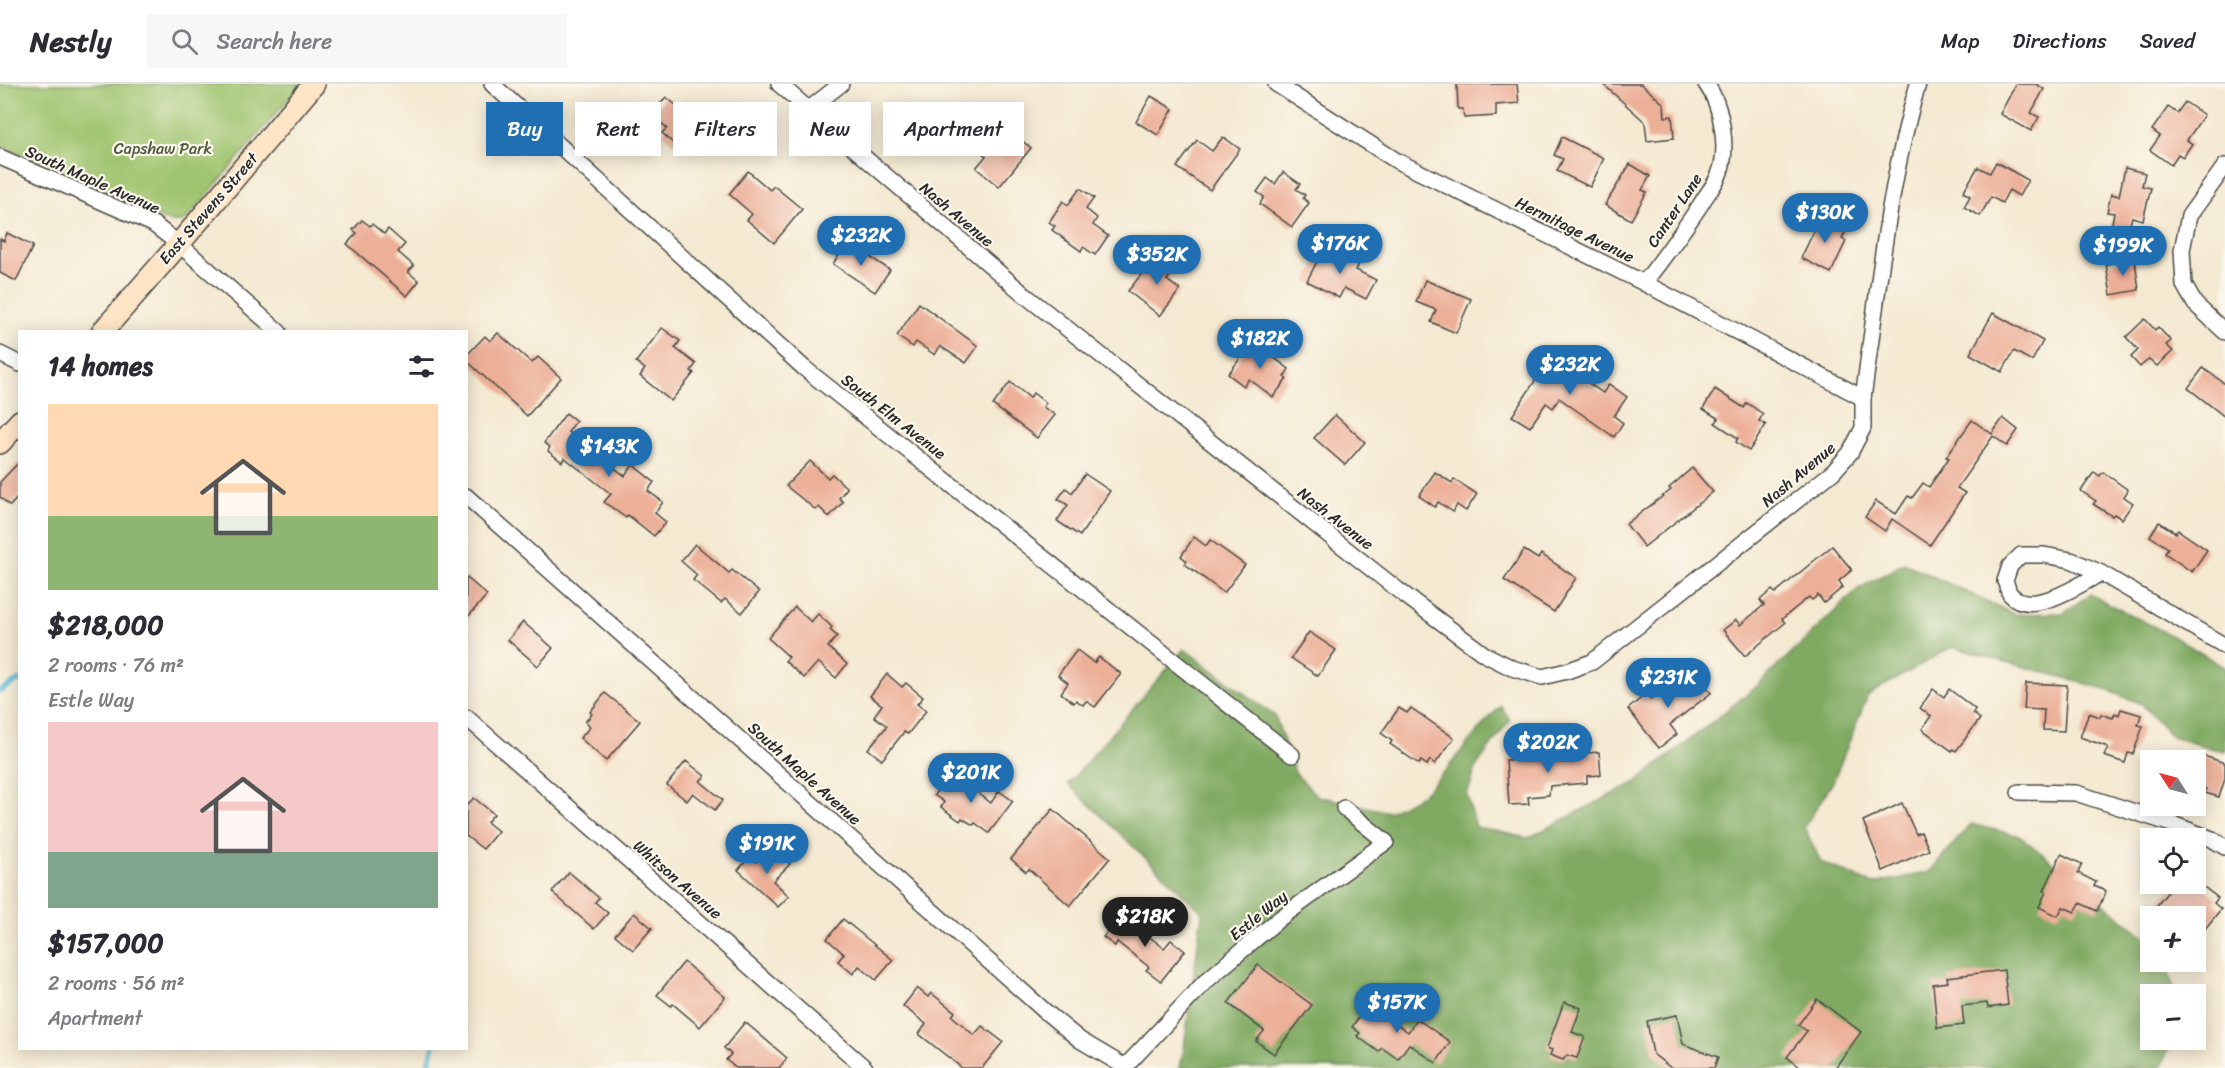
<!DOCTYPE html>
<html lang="en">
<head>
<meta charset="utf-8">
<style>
	body { margin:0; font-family:Sriracha,sans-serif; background:#f7f7f7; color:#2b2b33; height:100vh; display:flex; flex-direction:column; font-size:22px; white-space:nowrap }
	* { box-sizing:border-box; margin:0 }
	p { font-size:20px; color:#7c7c81 }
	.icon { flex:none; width:33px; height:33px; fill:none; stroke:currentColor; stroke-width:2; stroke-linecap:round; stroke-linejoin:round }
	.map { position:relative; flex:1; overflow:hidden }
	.sheet { position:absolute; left:18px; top:246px; width:450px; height:720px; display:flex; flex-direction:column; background:#fff; border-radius:0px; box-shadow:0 3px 15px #0003 }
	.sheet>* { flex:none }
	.top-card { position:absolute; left:486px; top:18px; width:570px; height:54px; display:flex; gap:12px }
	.needle { width:39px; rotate:306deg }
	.fabs { position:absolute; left:2140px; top:666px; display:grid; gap:12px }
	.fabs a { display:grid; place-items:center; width:66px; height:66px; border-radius:0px; background:#fff; box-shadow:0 3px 15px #0003; font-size:30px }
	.price { position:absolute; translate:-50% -51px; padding:0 14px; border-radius:21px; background:#1f6fb2; color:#fff; font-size:20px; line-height:39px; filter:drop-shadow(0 2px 3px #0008) }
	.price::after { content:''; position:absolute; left:50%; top:36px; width:18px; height:14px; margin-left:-9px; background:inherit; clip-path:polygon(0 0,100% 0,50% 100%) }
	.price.on { background:#222; color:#fff }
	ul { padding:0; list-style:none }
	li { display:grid; align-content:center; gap:12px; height:318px; padding:0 30px }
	li span { display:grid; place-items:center; height:186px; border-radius:0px; color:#555 }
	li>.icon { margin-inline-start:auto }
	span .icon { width:108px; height:108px; fill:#fffc; stroke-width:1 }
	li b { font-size:26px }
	h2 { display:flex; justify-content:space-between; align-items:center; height:72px; padding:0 30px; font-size:26px }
	.tag { padding:0 21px; border-radius:0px; background:#fff; box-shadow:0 3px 15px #0003; font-size:21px; line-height:54px }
	.tag.on { background:#1f6fb2; color:#fff }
	header { display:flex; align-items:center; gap:36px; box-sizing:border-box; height:84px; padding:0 30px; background:#fff; border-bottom:2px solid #e1e1e2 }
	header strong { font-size:28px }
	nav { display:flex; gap:33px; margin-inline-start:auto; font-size:21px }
	.search { width:420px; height:54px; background:#f7f7f7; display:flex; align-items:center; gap:15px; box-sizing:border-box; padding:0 21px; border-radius:0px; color:#7c7c81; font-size:22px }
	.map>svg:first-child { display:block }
</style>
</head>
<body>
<header>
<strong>Nestly</strong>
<div class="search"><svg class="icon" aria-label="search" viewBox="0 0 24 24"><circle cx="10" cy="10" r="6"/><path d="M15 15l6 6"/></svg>Search here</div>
<nav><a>Map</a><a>Directions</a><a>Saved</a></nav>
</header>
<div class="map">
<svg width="2225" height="984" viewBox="0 0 2225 984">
	<rect width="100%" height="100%" fill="#fbf7ec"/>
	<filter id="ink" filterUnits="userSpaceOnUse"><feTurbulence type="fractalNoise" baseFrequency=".0167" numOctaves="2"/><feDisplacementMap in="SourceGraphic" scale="12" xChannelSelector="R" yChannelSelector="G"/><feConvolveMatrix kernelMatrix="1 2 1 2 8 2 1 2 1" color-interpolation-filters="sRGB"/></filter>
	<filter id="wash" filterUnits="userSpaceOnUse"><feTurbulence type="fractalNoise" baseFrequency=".008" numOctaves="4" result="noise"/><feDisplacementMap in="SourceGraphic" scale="24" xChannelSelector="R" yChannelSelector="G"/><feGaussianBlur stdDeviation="1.35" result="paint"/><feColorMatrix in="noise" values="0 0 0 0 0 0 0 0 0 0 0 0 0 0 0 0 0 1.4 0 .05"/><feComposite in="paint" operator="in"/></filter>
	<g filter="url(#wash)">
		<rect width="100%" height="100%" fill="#f4e9d1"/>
		<path fill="#a0c570" stroke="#66784e" stroke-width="1.5" d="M 0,0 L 301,0 L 186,136 C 176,141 169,137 158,133 L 0,61 Z"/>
		<path fill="#80aa62" stroke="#566a46" stroke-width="1.5" d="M 1904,479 L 2014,530 L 2063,529 L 2090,510 L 2180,556 L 2225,584 L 2225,668 L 2172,653 L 2142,620 L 2101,604 L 1952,563 L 1868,611 L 1833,698 L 1804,743 L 1821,778 L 1873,800 L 1929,788 L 1971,740 L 2020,752 L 2151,858 L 2151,878 L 2166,878 L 2175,910 L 2151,910 L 2151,956 L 2173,956 L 2160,984 L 1180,984 L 1184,964 L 1202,828 L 1068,700 L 1184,565 L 1275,632 L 1295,689 L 1317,712 L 1389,728 C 1401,721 1416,716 1426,707 C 1454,681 1473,648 1501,622 L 1510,636 L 1477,681 L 1467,711 L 1476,743 L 1528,754 L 1636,698 L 1756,603 L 1858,505 Z"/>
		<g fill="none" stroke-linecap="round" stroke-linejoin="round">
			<g stroke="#56b9d4" stroke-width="5">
				<path d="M 0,607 L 20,596"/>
				<path d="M 428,984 L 433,964"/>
			</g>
		</g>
		<g id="blocks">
			<g fill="#ecaf97">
				<path d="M 1457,0 L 1517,0 L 1519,19 L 1496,21 L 1496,32 L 1464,34 L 1463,25 L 1458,25 Z"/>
				<path d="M 1603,0 L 1641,0 L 1664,20 L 1665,33 L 1672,32 L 1674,54 L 1647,57 L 1645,38 Z"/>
				<path d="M 2016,0 L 2036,0 L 2044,5 L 2031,29 L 2039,33 L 2031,47 L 2000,30 Z"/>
				<path d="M 1151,12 L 1173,25 L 1158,51 L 1136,38 Z"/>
				<path d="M 666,13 L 681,25 L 685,22 L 697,33 L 674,60 L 662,49 L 667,44 L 651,30 Z"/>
				<path d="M 2185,18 L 2204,31 L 2187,56 L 2192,60 L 2183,73 L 2178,70 L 2171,81 L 2150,66 L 2160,52 L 2152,46 L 2168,23 L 2177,29 Z"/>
				<path d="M 1009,46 L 1031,64 L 999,103 L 976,84 L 986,72 L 982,69 L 998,49 L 1003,54 Z"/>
				<path d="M 1223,53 L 1240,65 L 1210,106 L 1177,83 L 1197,56 L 1212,67 Z"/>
				<path d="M 1562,53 L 1604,74 L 1590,103 L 1557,87 L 1563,75 L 1554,71 Z"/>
				<path d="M 1996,78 L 2028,96 L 2019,112 L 2009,106 L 2002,119 L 1991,113 L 1980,132 L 1964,123 L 1970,112 L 1963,108 L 1978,83 L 1990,89 Z"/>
				<path d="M 1630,80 L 1650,92 L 1642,106 L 1647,108 L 1631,136 L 1605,121 Z"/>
				<path d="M 2125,84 L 2145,89 L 2142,102 L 2151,104 L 2143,136 L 2132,133 L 2128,148 L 2111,144 L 2114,129 L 2107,128 L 2111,110 L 2119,112 Z"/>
				<path d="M 748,87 L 770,106 L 774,102 L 802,125 L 774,159 L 747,136 L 752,130 L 729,110 Z"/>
				<path d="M 1283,88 L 1300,100 L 1296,105 L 1305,111 L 1303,114 L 1309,119 L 1292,143 L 1260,120 L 1264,113 L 1257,108 L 1267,94 L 1275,100 Z"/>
				<path d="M 1080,104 L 1094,114 L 1086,125 L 1097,134 L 1093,141 L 1108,152 L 1095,171 L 1083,163 L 1081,167 L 1052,146 L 1055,142 L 1049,138 L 1063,117 L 1068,121 Z"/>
				<path d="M 1822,131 L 1847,144 L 1842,155 L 1846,157 L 1831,189 L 1801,174 Z"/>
				<path d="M 362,136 L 370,142 L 372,140 L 384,150 L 388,145 L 405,160 L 398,168 L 414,182 L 408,188 L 419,197 L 407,212 L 347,160 L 357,149 L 353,146 Z"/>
				<path d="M 7,149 L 33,162 L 16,197 L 0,189 L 0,155 L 4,157 Z"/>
				<path d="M 847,158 L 890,186 L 875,208 L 833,180 Z"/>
				<path d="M 1325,162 L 1359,180 L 1356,186 L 1376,196 L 1366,215 L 1344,204 L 1339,214 L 1307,197 Z"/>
				<path d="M 1172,168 L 1182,176 L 1167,196 L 1180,206 L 1160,232 L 1128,207 L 1148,182 L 1156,189 Z"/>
				<path d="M 2135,176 L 2139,206 L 2111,211 L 2106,180 Z"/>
				<path d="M 1425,196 L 1471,215 L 1456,249 L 1431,238 L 1436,226 L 1416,218 Z"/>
				<path d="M 919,219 L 978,262 L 966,279 L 940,262 L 935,271 L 916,258 L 913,263 L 897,252 Z"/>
				<path d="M 1993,229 L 2043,257 L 2032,277 L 2014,267 L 2002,288 L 1970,270 Z"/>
				<path d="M 2145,235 L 2155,246 L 2158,243 L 2171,257 L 2166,261 L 2173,267 L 2157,282 L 2149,275 L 2140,283 L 2131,273 L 2138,266 L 2126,253 Z"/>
				<path d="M 662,244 L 680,257 L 675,264 L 696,280 L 691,287 L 694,289 L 671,317 L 640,292 L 645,285 L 636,278 Z"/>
				<path d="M 498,249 L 532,279 L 538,273 L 561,294 L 527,332 L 466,276 L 466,272 L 485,252 L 490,257 Z"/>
				<path d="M 1253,258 L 1289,285 L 1284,293 L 1287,295 L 1273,313 L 1249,295 L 1244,302 L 1228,290 Z"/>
				<path d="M 1550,268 L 1584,289 L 1581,294 L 1603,309 L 1609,300 L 1627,313 L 1614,332 L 1623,339 L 1614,353 L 1559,314 L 1553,324 L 1546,319 L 1530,343 L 1512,332 L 1537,294 L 1534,292 Z"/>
				<path d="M 2203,284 L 2225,300 L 2225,333 L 2188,304 Z"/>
				<path d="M 1010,298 L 1030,314 L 1033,309 L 1046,319 L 1043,323 L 1055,331 L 1037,354 L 993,321 Z"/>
				<path d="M 1715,305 L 1744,324 L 1747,319 L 1763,330 L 1759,337 L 1766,341 L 1749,367 L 1736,358 L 1738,354 L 1715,339 L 1719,335 L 1703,325 Z"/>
				<path d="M 566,329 L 576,337 L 568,348 L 625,392 L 633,381 L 654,398 L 648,407 L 663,418 L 655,429 L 666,438 L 654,452 L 628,431 L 626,434 L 604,418 L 611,410 L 565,374 L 562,378 L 548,367 L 550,363 L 544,359 Z"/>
				<path d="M 1335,331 L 1365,358 L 1345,381 L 1314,354 Z"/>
				<path d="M 2003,334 L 2018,346 L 2007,362 L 1993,352 L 1957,404 L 1965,409 L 1930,461 L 1892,435 L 1885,447 L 1865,433 L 1876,417 L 1896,430 L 1908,412 L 1912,414 L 1923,399 L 1929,403 L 1949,374 L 1946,373 L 1972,336 L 1992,350 Z"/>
				<path d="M 20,377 L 20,411 L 10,422 L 0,413 L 0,398 Z"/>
				<path d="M 810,377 L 828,394 L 832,390 L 847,404 L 839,414 L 843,418 L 829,433 L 819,423 L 816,426 L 786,402 Z"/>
				<path d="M 1692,384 L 1713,408 L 1644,463 L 1626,440 L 1671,406 L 1669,404 Z"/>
				<path d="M 1435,388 L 1452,399 L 1454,395 L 1477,410 L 1466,427 L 1457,421 L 1453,428 L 1438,418 L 1435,423 L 1419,412 Z"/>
				<path d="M 2094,388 L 2100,392 L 2103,388 L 2128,406 L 2124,413 L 2133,419 L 2122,435 L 2114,430 L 2112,432 L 2093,420 L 2096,417 L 2081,407 Z"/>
				<path d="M 1085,390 L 1110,407 L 1080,452 L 1057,437 L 1068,421 L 1058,415 L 1066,404 L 1072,409 Z"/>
				<path d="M 2159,438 L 2176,449 L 2178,446 L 2207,466 L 2192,488 L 2165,469 L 2168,464 L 2150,452 Z"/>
				<path d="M 1194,453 L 1206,462 L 1210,456 L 1245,481 L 1224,509 L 1185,480 L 1187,477 L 1181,472 Z"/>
				<path d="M 695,460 L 729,489 L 732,486 L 759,508 L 742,529 L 725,515 L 721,519 L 693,496 L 697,491 L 681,477 Z"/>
				<path d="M 1832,462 L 1852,486 L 1839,497 L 1843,503 L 1824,519 L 1818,511 L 1812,516 L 1809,513 L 1782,535 L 1785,539 L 1745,572 L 1723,546 L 1736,536 L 1740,541 L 1764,521 L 1760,516 L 1772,506 L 1775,509 Z"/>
				<path d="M 1524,466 L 1538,475 L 1541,470 L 1576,494 L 1554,528 L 1504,496 Z"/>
				<path d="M 466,493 L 487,511 L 466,535 Z"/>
				<path d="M 795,523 L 811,538 L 818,530 L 832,543 L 830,546 L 837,552 L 828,563 L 847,580 L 836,594 L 818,578 L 804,594 L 785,577 L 789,573 L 768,554 Z"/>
				<path d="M 523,538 L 553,564 L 538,582 L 508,556 Z"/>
				<path d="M 1309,548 L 1336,566 L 1318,592 L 1291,574 Z"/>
				<path d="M 1077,566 L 1094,579 L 1099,573 L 1121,590 L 1095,623 L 1086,617 L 1083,621 L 1076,616 L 1074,619 L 1061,609 L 1068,599 L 1058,591 Z"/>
				<path d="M 1695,589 L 1711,609 L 1670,641 L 1677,650 L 1659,664 L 1628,625 L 1646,610 L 1651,616 L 1666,605 L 1670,609 Z"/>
				<path d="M 887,590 L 902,603 L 906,599 L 923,613 L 917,620 L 926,627 L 908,650 L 904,648 L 882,676 L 868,665 L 887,642 L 874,632 L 882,621 L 870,612 Z"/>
				<path d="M 2026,599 L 2067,601 L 2064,647 L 2043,646 L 2044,626 L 2024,625 Z"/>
				<path d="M 1933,605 L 1944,613 L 1949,605 L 1975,625 L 1973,629 L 1980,635 L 1956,667 L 1953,665 L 1952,667 L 1922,645 L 1931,632 L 1920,624 Z"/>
				<path d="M 605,609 L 640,637 L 606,677 L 580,654 L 590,643 L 585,638 L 592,630 L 590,628 Z"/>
				<path d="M 1399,624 L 1407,629 L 1411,624 L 1454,654 L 1435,680 L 1430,676 L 1427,681 L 1421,677 L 1419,680 L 1390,660 L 1392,657 L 1381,649 Z"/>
				<path d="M 2121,625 L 2141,631 L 2138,641 L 2143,642 L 2133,670 L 2128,669 L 2125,679 L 2104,672 L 2108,663 L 2080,653 L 2089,629 L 2100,633 L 2101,630 L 2113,634 L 2115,629 L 2119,631 Z"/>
				<path d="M 1599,668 L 1601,691 L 1587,692 L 1587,699 L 1550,702 L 1549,711 L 1528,713 L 1529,720 L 1509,721 L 1506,676 Z"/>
				<path d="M 2204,672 L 2225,679 L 2225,695 L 2219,713 L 2205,709 L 2206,705 L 2196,702 L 2196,674 L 2201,676 Z"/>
				<path d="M 686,677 L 705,692 L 700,697 L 723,716 L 715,726 L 693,709 L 687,717 L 667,701 Z"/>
				<path d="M 951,688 L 991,719 L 999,707 L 1013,717 L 989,749 L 975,739 L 973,741 L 962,734 L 960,737 L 941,723 L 944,718 L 934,711 Z"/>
				<path d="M 474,714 L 494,730 L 487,738 L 498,747 L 483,765 L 466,752 L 466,722 Z"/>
				<path d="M 1902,719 L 1916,750 L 1921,748 L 1929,766 L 1883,787 L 1863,737 Z"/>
				<path d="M 1053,725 L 1110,774 L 1070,822 L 1029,785 L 1026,788 L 1011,775 Z"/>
				<path d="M 770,762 L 790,780 L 773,797 L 789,812 L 778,823 L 738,786 L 750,773 L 756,778 Z"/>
				<path d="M 2061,770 L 2082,780 L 2078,789 L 2096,798 L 2094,802 L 2106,807 L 2097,827 L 2080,819 L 2075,828 L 2063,823 L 2058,832 L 2039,823 L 2046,808 L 2044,807 Z"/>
				<path d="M 569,788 L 599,814 L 595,818 L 608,829 L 594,845 L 552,808 Z"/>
				<path d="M 2174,800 L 2200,800 L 2218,814 L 2214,819 L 2221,825 L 2196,856 L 2196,832 L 2163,832 L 2154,825 Z"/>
				<path d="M 634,829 L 652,844 L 633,866 L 615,851 Z"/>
				<path d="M 1121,831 L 1164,864 L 1171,856 L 1185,867 L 1161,897 L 1146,886 L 1149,883 L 1117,858 L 1115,862 L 1103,853 Z"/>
				<path d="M 843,835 L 893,876 L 876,896 L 859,882 L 853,890 L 838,877 L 844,870 L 827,855 Z"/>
				<path d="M 684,878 L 725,913 L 700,943 L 673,920 L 671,922 L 657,911 Z"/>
				<path d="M 1258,881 L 1312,921 L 1274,970 L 1256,957 L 1264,947 L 1228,919 Z"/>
				<path d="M 2004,886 L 2008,921 L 1988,924 L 1987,919 L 1962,922 L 1964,941 L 1937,944 L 1933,900 L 1948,898 L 1947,893 Z"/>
				<path d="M 917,904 L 928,913 L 931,909 L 955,928 L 952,932 L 974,951 L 982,942 L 1003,958 L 982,984 L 962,984 L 919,950 L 926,940 L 903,922 Z"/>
				<path d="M 1372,914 L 1389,926 L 1385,932 L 1408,948 L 1417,935 L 1450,958 L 1436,979 L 1409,960 L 1398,975 L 1382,964 L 1379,968 L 1357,952 L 1360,949 L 1352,943 Z"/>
				<path d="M 1817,915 L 1861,948 L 1835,984 L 1801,984 L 1787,973 L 1807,947 L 1798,941 Z"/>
				<path d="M 1564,918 L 1581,924 L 1572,948 L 1585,953 L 1577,974 L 1567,971 L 1563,976 L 1550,971 L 1552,966 L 1547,964 Z"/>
				<path d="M 1677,931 L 1683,960 L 1718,973 L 1714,984 L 1671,984 L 1653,970 L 1647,937 Z"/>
				<path d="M 745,938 L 787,974 L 779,984 L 736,984 L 726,976 L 731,970 L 724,964 Z"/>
			</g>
		</g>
	</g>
	<g filter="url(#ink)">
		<use href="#blocks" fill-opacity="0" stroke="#494844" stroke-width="1.5"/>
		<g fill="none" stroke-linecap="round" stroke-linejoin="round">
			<defs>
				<g id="street">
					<path d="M 492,0 L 804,284 L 1292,671"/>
					<path d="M 779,0 L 1026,212 L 1398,506 L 1484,570 L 1512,584 L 1542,593 L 1567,587 L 1592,578 L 1833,388 L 1850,369 L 1863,344 L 1863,314 C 1878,209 1888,102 1918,0"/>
					<path d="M 1276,0 L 1397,77 L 1644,199 L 1863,314"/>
					<path d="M 808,26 L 841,0"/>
					<path d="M 0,73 L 153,140 L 179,160 L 279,248"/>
					<path d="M 2225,82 L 2189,132 L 2182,166 L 2184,201 L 2195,220 L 2225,248"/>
					<path d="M 1644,199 C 1664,173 1683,147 1701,120 C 1706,111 1714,102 1718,93 C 1730,68 1722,21 1706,0"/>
					<path d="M 0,270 L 20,280"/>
					<path d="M 466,412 L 1047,929 L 1080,956 L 1127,984"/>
					<path d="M 2101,489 C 2081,500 2031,534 2010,510 C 2008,507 2007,501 2005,497 L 2010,482 L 2021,471 L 2044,471 L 2071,476 L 2101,489 L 2225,562"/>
					<path d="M 466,633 L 865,984"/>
					<path d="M 2019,708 L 2076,709 L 2175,741 L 2212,755 L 2225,763"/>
					<path d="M 1125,983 L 1205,898 L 1279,835 L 1386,758 L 1344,724"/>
				</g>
				<g id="secondary">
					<path d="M 102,248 L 179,160 L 314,0"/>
					<path d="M 0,359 L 20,337"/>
				</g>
			</defs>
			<use href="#street" stroke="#494844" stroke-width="18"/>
			<use href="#secondary" stroke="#494844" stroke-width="24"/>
			<use href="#street" stroke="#fff" stroke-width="15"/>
			<use href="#secondary" stroke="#ffe4c6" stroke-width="21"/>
		</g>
	</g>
	<g text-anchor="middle" stroke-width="4.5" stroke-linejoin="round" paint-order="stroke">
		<g font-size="16" fill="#4e5940" stroke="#fbf7ec">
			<text x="163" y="70">Capshaw Park</text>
		</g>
		<g font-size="16" fill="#2b2b2b" stroke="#fbf7ec">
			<text transform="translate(93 95) rotate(24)" y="6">South Maple Avenue</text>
			<text transform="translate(208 124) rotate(-49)" y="6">East Stevens Street</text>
			<text transform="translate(1674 126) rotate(-56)" y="6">Canter Lane</text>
			<text transform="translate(957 130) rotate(40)" y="6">Nash Avenue</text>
			<text transform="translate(1575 145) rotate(26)" y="6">Hermitage Avenue</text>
			<text transform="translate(894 332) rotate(38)" y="6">South Elm Avenue</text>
			<text transform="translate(1798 390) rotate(-40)" y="6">Nash Avenue</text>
			<text transform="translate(1336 434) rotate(38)" y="6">Nash Avenue</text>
			<text transform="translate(805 689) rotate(42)" y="6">South Maple Avenue</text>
			<text transform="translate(678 795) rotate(41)" y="6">Whitson Avenue</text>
			<text transform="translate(1258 831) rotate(-39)" y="6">Estle Way</text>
		</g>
	</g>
</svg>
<div class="fabs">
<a><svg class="needle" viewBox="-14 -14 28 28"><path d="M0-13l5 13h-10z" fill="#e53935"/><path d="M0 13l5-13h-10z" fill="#7c7c81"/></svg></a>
<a><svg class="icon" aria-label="locate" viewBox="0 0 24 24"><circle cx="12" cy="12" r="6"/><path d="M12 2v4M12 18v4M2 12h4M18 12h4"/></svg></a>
<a>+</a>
<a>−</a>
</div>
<b class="price" style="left:1825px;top:160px">$130K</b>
<b class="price" style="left:861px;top:183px">$232K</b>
<b class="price" style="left:1340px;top:191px">$176K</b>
<b class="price" style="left:2123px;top:193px">$199K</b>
<b class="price" style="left:1157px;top:202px">$352K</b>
<b class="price" style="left:1260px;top:286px">$182K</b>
<b class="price" style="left:1570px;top:312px">$232K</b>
<b class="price" style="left:609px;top:394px">$143K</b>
<b class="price" style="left:1668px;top:625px">$231K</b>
<b class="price" style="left:1548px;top:690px">$202K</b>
<b class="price" style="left:971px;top:720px">$201K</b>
<b class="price" style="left:767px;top:791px">$191K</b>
<b class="price on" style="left:1145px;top:864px">$218K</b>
<b class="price" style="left:1397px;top:950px">$157K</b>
<div class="top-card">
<a class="tag on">Buy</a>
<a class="tag">Rent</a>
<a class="tag">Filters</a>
<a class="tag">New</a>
<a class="tag">Apartment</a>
</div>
<section class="sheet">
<h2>14 homes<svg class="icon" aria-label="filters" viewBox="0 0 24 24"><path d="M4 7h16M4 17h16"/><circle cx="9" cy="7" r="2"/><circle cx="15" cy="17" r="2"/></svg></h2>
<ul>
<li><span style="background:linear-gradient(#ffd9b3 60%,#8fb573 0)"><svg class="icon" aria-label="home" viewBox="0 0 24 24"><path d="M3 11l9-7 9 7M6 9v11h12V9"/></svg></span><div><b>$218,000</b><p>2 rooms · 76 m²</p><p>Estle Way</p></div></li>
<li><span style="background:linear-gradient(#f6c9c9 70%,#7fa58c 0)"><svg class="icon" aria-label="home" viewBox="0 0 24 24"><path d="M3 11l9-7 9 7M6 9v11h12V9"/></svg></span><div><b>$157,000</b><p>2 rooms · 56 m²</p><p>Apartment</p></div></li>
</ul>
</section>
</div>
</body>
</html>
